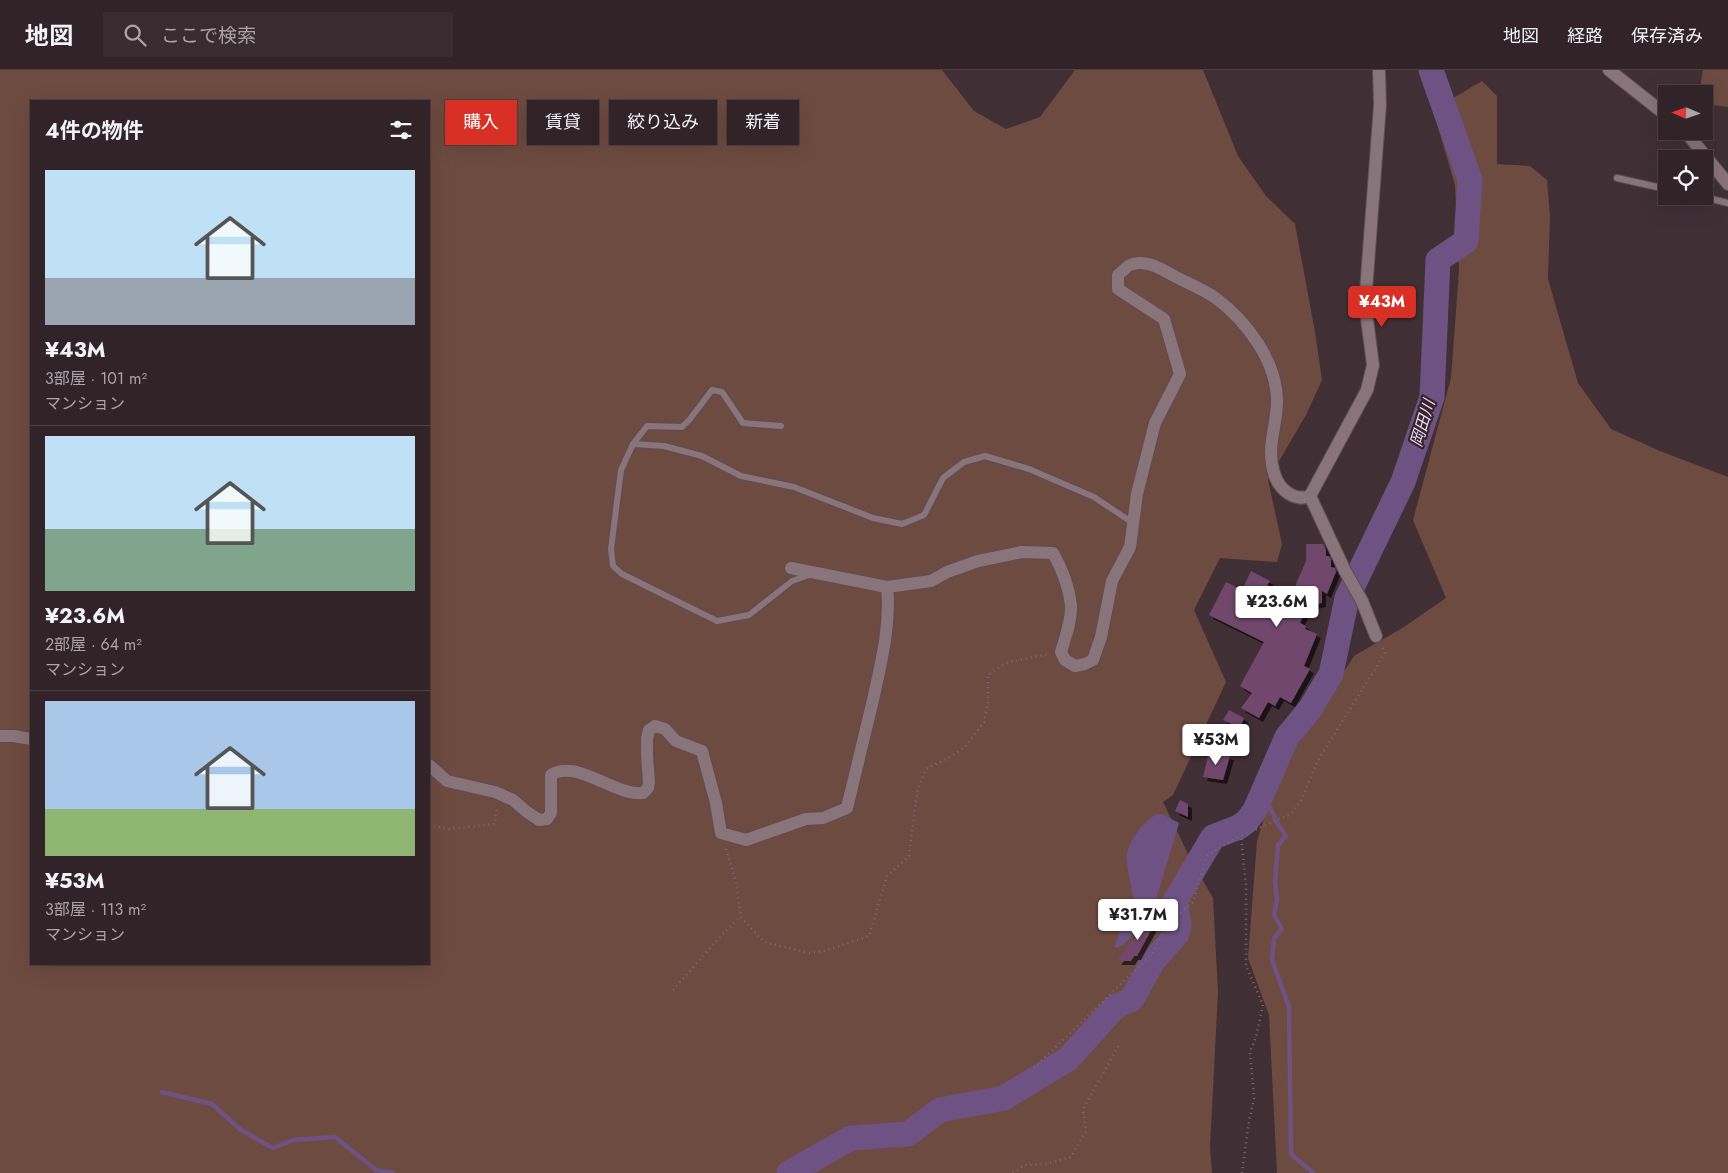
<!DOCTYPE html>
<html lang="ja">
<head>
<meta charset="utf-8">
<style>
	body { margin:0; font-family:Jost,"Noto Sans JP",sans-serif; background:#392b30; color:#f1f3f6; height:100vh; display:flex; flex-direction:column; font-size:19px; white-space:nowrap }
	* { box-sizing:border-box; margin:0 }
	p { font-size:16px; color:#a8a4a8 }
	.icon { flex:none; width:28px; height:28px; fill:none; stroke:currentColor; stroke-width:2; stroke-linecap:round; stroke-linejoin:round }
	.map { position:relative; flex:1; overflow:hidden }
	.sheet { position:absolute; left:30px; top:30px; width:400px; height:865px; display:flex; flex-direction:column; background:#312328; border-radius:0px; box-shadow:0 5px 20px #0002,0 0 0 1px #4c4045 }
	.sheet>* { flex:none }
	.top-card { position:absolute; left:445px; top:30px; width:475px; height:45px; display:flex; gap:10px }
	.needle { width:32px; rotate:272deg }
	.tools { position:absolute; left:1658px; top:15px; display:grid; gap:10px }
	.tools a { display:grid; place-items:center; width:55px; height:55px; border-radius:0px; background:#312328; box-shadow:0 5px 20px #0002,0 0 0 1px #4c4045; font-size:25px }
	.price { position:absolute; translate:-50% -42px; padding:0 11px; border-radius:5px; background:#fff; color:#222; font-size:16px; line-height:32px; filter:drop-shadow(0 1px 2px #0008) }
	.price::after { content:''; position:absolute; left:50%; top:30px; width:15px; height:11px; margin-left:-8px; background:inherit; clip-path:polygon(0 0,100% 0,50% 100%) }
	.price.current { background:#d93025; color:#fff }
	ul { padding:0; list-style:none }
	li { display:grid; align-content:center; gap:10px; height:265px; padding:0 15px }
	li+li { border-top:1px solid #4c4045 }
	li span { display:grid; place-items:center; height:155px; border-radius:0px; color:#555 }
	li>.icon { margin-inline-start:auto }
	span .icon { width:90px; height:90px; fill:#fffc; stroke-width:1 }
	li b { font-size:21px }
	h2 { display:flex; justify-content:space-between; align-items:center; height:60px; padding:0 15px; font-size:21px }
	.chip { padding:0 18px; border-radius:0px; background:#312328; box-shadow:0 5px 20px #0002,0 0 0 1px #4c4045; font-size:18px; line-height:45px }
	.chip.current { background:#d93025; color:#fff }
	header { display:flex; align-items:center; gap:30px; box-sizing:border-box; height:70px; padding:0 25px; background:#312328; border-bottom:1px solid #4c4045 }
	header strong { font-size:24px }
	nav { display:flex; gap:28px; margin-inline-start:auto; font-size:18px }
	.search { width:350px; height:45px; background:#392b30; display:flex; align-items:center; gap:12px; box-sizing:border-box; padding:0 18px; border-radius:0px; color:#a8a4a8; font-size:19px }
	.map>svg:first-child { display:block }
</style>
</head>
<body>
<header>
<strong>地図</strong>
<div class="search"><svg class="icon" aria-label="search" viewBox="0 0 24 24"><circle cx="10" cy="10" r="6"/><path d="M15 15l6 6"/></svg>ここで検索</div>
<nav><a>地図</a><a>経路</a><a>保存済み</a></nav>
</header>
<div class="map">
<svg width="1728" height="1103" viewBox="0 0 1728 1103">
	<defs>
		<filter id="shadow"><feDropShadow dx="4" dy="4" stdDeviation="0" flood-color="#0009"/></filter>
	</defs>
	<rect width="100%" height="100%" fill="#412f36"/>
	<g fill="#6e4b40" fill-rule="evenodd">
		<path d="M 0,0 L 942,0 L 974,41 L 1006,59 L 1040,47 L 1075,0 L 1203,0 L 1238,86 L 1266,126 L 1295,154 L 1315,262 L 1322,310 L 1306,345 L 1268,410 L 1282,474 L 1277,492 L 1220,488 L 1194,540 L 1226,612 L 1173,725 L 1163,732 L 1191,790 L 1213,828 L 1218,922 L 1210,1077 L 1212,1103 L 0,1103 ZM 31,31 L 429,31 L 429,894 L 31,894 Z"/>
		<path d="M 1703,0 L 1728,0 L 1728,37 L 1704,34 L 1704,24 L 1699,24 Z"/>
		<path d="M 1482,11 L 1497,26 L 1497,94 L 1530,96 L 1547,110 L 1550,146 L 1548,209 L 1578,313 L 1611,359 L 1660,381 L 1728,407 L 1728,1103 L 1277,1103 L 1269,945 L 1248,888 L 1257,771 L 1276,708 L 1354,586 L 1404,557 L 1446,528 L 1413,450 L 1451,308 L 1459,200 L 1455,115 L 1433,40 Z"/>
	</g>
	<g fill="#6d5283">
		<path d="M 1157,744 L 1162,744 L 1179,753 L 1153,840 L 1134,829 C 1132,821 1125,790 1127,783 C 1130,769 1145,750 1157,744 Z"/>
		<path d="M 1124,835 L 1137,839 L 1149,844 L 1149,851 L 1146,857 L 1135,862 L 1123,875 L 1116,878 L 1115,876 L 1120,861 L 1119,853 L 1114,840 Z"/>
	</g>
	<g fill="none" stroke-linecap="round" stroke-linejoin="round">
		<g stroke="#6d5283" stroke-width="4.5">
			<path d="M 1262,722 L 1279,756 L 1286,766 L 1278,775 L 1275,812 L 1277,829 L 1274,845 L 1282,859 L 1274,868 L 1272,890 L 1289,937 L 1291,1084 L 1313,1103"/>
			<path d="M 162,1022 L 212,1034 L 241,1060 L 273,1078 L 293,1070 L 335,1067 L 376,1100 L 393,1103"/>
		</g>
		<path stroke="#6d5283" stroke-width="25" d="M 789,1103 L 851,1068 L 908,1064 L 940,1040 L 1004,1028 L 1068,989 L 1115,937 L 1132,929 L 1153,891 L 1177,864 L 1179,855 L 1175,831 L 1213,767 L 1239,757 L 1247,751 L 1255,740 L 1287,667 L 1310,639 L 1331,604 L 1347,528 L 1403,412 L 1432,327 L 1438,190 L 1466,171 L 1470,110 L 1431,0"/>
	</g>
	<g fill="#72476d" filter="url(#shadow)">
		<path d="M 1306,474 L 1323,474 L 1326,480 L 1326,486 L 1329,486 L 1331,490 L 1331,497 L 1335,498 L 1336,502 L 1327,524 L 1322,521 L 1322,533 L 1308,536 L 1300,553 L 1306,556 L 1305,559 L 1317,564 L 1304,596 L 1310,599 L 1291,633 L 1280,627 L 1275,636 L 1268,632 L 1259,648 L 1241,638 L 1252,623 L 1240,616 L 1264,572 L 1209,545 L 1226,512 L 1242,520 L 1251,501 L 1270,511 L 1267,515 L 1291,526 L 1306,491 Z"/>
		<path d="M 1229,640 L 1244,648 L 1240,658 L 1223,650 Z"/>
		<path d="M 1209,682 L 1230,686 L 1223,710 L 1203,707 Z"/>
		<path d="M 1180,730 L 1188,734 L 1188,747 L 1175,741 Z"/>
		<path d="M 1152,845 L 1157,849 L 1137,886 L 1134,886 L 1131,891 L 1117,891 Z"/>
	</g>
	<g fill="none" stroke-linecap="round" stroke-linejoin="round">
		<defs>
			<g id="lane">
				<path d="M 1617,108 L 1666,119"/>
				<path d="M 1700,126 L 1728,133"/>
				<path d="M 781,356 L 743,353 L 722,322 L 712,320 L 690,349 L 682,357 L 647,356 L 633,374 L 664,376 L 702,386 L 741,406 L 794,417 L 873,448 L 902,454 L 924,445 L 943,408 L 964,392 L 985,386 L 1029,399 L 1094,427 L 1133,453"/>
				<path d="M 633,374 L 621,400 L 611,479 L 613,496 L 622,504 L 717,551 L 749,545 L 792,511 L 812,504"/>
			</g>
			<g id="street">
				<path d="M 1609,0 L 1666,45"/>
				<path d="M 1685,61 L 1728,114"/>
				<path d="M 791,498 L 887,517 L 931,511 L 947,502 L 978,491 L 1022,482 L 1053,483 C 1062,499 1069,517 1071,535 C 1072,550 1065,568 1061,582 L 1065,590 L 1075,596 L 1085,594 L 1093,590 L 1101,567 L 1112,511 L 1130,477 L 1137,424 L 1155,353 L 1180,304 L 1164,249 L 1118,219 L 1118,205 C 1122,202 1126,197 1130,195 C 1145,188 1163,200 1176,207 C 1189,214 1205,220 1217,229 C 1246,251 1277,291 1277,331 C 1277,358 1265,377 1275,406 C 1280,420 1295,432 1310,426"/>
				<path d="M 1376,566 L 1362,531 L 1345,501 L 1310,426 L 1367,320 L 1373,295 L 1365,234 L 1380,35 L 1379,0"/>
				<path d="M 0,666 L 14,666 L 31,669"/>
				<path d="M 429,695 L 447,711 L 495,722 L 513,730 L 527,742 L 539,750 L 547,749 L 551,743 L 551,705 C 576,688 614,726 643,723 L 648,718 L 649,712 L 647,686 L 647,668 L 649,660 L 655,656 L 665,659 L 676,671 L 702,681 L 716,733 L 721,763 L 746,770 L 806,749 L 823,748 L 847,738 C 856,702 864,666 873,630 C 881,593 891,555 887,517"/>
			</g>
		</defs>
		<use href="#lane" stroke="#5d4d53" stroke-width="8"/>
		<use href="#street" stroke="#5d4d53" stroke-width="14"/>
		<g stroke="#7c6b72" stroke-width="2.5" stroke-dasharray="1 4" stroke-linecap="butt">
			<path d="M 429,755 L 450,759 L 495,754 L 497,738"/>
			<path d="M 726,779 L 736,812 L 741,847 L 764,872 L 809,883 L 824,881 L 869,866 L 887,806 L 909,786 L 917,722 L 926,699 L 950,687 L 964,678 L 984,652 L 988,631 L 988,605 L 1008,592 L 1049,584"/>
			<path d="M 673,920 L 717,870 L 740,847"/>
			<path d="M 1034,998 L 1152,884 L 1167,855 L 1193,832 L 1207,785 L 1240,766"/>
			<path d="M 1013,1103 L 1024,1095 L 1047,1094 L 1071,1087 L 1086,1061 L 1083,1039 L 1119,975"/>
			<path d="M 1242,1103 L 1249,1051 L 1254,1028 L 1250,982 L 1256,967 L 1263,935 L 1246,896 L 1246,815 L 1241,766 L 1291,744 L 1301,731 L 1317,692 L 1385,583 L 1382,576"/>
		</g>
		<use href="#lane" stroke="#8a747c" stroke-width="6"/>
		<use href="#street" stroke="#8a747c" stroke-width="12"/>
	</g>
	<g text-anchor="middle" stroke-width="4.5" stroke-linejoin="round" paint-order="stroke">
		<g font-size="16" font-style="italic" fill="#eadaf9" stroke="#37252c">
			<text transform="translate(1422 353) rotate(-73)" y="6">岡田川</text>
		</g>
	</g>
</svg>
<div class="tools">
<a><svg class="needle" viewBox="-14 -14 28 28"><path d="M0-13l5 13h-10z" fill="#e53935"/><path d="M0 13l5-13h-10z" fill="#a8a4a8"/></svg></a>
<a><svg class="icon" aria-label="locate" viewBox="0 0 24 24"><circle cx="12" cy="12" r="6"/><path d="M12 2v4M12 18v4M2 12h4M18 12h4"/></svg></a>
</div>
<b class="price current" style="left:1382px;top:258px">¥43M</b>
<b class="price" style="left:1277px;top:558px">¥23.6M</b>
<b class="price" style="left:1216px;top:696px">¥53M</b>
<b class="price" style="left:1138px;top:871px">¥31.7M</b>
<div class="top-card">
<a class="chip current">購入</a>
<a class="chip">賃貸</a>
<a class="chip">絞り込み</a>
<a class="chip">新着</a>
</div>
<section class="sheet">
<h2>4件の物件<svg class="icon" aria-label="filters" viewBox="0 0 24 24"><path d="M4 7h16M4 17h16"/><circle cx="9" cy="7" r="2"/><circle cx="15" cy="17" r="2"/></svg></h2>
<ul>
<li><span style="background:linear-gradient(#bfe0f5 70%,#9aa5b1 0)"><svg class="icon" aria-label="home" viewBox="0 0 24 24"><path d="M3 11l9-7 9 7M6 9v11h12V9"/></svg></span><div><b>¥43M</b><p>3部屋 · 101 m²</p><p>マンション</p></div></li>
<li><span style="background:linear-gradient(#bfe0f5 60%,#7fa58c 0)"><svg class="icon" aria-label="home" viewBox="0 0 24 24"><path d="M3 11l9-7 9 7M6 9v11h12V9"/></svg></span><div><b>¥23.6M</b><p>2部屋 · 64 m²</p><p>マンション</p></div></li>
<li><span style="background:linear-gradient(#a9c7e8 70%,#8fb573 0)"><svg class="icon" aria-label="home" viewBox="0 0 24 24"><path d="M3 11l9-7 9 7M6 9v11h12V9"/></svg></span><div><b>¥53M</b><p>3部屋 · 113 m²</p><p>マンション</p></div></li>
</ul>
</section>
</div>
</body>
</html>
